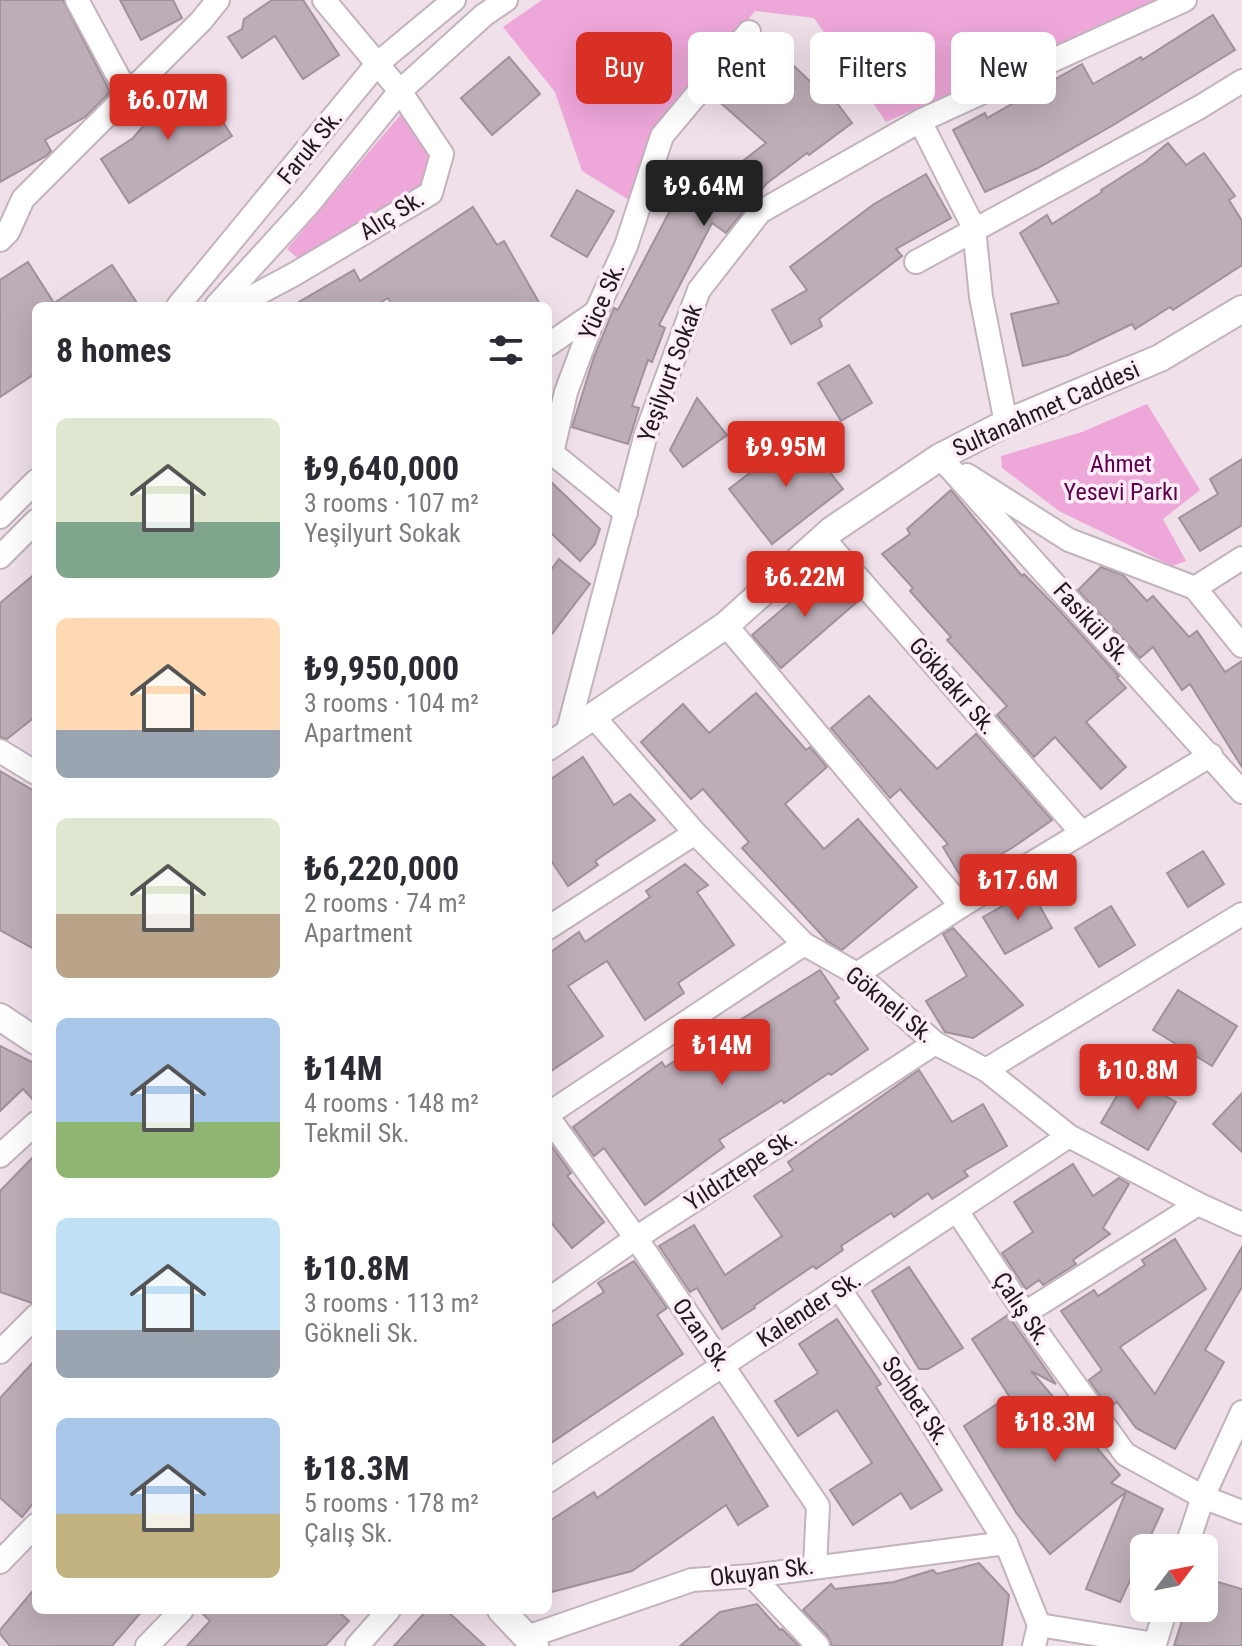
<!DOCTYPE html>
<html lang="en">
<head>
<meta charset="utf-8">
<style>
	body { margin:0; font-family:"Roboto Condensed",sans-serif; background:#f2f2f3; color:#2b2b33; height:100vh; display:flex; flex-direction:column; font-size:30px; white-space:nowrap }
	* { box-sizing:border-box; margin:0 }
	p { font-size:26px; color:#7c7c81 }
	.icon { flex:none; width:44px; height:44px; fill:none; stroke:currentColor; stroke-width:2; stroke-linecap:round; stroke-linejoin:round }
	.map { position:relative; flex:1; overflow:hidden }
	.panel { position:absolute; left:32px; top:302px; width:520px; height:1312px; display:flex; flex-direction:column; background:#fff; border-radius:12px; box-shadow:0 8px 32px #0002 }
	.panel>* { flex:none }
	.guide { position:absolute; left:576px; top:32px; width:546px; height:72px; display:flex; gap:16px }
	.needle { width:52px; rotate:58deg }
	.buttons { position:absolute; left:1130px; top:1534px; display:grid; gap:16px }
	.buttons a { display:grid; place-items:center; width:88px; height:88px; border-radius:12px; background:#fff; box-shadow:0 8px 32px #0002; font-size:40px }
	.price { position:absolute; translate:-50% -68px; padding:0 18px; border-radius:8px; background:#d93025; color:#fff; font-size:26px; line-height:52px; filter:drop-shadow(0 2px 4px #0008) }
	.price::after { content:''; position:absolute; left:50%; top:48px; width:24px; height:18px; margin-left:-12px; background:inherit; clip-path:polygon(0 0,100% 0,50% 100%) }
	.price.current { background:#222; color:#fff }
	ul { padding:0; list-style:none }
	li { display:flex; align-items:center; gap:24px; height:200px; padding:0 24px }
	li span { display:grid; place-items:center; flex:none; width:224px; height:160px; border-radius:12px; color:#555 }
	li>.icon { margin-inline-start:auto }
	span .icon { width:96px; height:96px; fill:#fffc; stroke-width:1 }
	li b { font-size:34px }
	h2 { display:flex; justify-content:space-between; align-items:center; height:96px; padding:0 24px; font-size:34px }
	.tag { padding:0 28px; border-radius:12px; background:#fff; box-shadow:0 8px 32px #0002; font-size:28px; line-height:72px }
	.tag.current { background:#d93025; color:#fff }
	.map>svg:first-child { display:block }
</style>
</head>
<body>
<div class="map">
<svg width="1242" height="1646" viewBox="0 0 1242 1646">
	<rect width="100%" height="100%" fill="#efe0ea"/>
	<g fill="#eea7d9">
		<path d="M 542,0 L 1160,0 L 886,122 L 814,18 L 755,11 L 661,123 L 629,200 L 582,171 L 555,92 L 503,27 Z"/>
		<path d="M 402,113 L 431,155 L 425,185 L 299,259 L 287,249 Z"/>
		<path d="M 1147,404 L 1200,490 L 1163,519 L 1186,561 L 1172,566 L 1059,511 L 1002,468 L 1001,456 L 1082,432 Z"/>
	</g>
	<g fill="#bcadb7" stroke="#a0929b" stroke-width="2">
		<path d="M 0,0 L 63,0 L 110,92 L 85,117 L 45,140 L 51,151 L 46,156 L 0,182 Z"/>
		<path d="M 120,0 L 173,0 L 182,18 L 141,40 Z"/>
		<path d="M 272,0 L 303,0 L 339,55 L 303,79 L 275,36 L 242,58 L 228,37 L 242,29 L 244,19 Z"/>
		<path d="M 1213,15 L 1235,50 L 1115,124 L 1038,168 L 985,192 L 953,130 L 985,113 L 987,118 L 1082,64 L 1093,84 L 1141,57 L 1142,60 Z"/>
		<path d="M 769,42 L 820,91 L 825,87 L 852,123 L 809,155 L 807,153 L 766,184 L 726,233 L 712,223 L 659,325 L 665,328 L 652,362 L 648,360 L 632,406 L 639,408 L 628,444 L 572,427 L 594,357 L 614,308 L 618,310 L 676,199 L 673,197 L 692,164 L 722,177 L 766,143 L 716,99 Z"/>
		<path d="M 509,57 L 540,94 L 492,135 L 461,98 Z"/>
		<path d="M 194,77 L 232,136 L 129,203 L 101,159 L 133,138 L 175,89 Z"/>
		<path d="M 1168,143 L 1186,165 L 1204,153 L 1235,196 L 1229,200 L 1242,221 L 1242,265 L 1173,310 L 1170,307 L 1135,329 L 1132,324 L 1068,355 L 1023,366 L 1011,314 L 1059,303 L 1020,233 L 1047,215 L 1052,224 L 1102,192 L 1101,190 L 1145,162 Z"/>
		<path d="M 926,174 L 951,218 L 896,249 L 902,256 L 819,319 L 822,326 L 791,344 L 772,310 L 807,290 L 790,267 L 874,204 Z"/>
		<path d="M 577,190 L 614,211 L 587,257 L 551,236 Z"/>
		<path d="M 473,207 L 497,245 L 504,241 L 541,306 L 393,306 L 388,298 L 374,306 L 292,306 L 354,270 L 360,281 Z"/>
		<path d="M 28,262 L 54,303 L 112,265 L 139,306 L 36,306 L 36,373 L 0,397 L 0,280 Z"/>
		<path d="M 849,365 L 872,403 L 841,421 L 818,383 Z"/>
		<path d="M 697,398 L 727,435 L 683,467 L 670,450 Z"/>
		<path d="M 800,434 L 843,489 L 772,544 L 729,489 Z"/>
		<path d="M 1242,459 L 1242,525 L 1200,551 L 1179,518 L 1218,494 L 1210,479 Z"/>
		<path d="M 548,479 L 600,529 L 595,544 L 580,561 L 548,530 Z"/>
		<path d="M 951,490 L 1022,576 L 1024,574 L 1058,609 L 1119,676 L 1117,678 L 1126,688 L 1086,722 L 1126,767 L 1101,789 L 1055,737 L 1034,757 L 997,715 L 1007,706 L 947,640 L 951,637 L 910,591 L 913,588 L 882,554 L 910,534 L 907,529 Z"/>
		<path d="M 559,559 L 590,584 L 548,639 L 548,574 Z"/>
		<path d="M 1101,567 L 1123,575 L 1147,601 L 1153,596 L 1189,637 L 1197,631 L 1225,672 L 1242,661 L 1242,767 L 1190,684 L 1182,690 L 1153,647 L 1140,658 L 1078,590 Z"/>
		<path d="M 829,570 L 857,602 L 781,668 L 752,635 Z"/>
		<path d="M 36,573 L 36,716 L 7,739 L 0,737 L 0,603 Z"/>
		<path d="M 756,693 L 806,750 L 810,747 L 827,767 L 785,804 L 824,849 L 858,819 L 917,887 L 842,950 L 827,941 L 742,848 L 749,842 L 703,789 L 691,799 L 641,742 L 683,704 L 709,733 Z"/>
		<path d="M 869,696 L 937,769 L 976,734 L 1052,820 L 1012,848 L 961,877 L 943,847 L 948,844 L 900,789 L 890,798 L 831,728 Z"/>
		<path d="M 583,757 L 614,805 L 630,794 L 655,820 L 595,861 L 598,865 L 568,886 L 548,856 L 548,781 Z"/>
		<path d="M 0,771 L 36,792 L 36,950 L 0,930 Z"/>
		<path d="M 1203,851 L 1224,884 L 1188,907 L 1167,873 Z"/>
		<path d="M 685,864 L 708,885 L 697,892 L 734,945 L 678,983 L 684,993 L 645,1020 L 607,961 L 568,986 L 603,1036 L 548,1073 L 548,954 L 579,932 L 585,942 L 650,897 L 646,891 Z"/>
		<path d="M 1031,890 L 1052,928 L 1005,954 L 983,917 Z"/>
		<path d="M 1111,906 L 1135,945 L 1099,967 L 1075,928 Z"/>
		<path d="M 953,928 L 1023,1005 L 973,1038 L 945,1032 L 926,1001 L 967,976 L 943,934 Z"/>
		<path d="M 820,970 L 839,998 L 834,1001 L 868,1049 L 831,1075 L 829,1073 L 784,1103 L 782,1100 L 719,1140 L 724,1147 L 645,1205 L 604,1148 L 594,1156 L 573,1127 L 662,1062 L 665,1067 Z"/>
		<path d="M 1178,990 L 1237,1026 L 1212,1066 L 1153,1030 Z"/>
		<path d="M 0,1046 L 36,1064 L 36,1103 L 23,1089 L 0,1111 Z"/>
		<path d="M 919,1070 L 952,1122 L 983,1104 L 1007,1146 L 964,1171 L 968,1176 L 932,1199 L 928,1193 L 894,1217 L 891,1213 L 841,1246 L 843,1250 L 816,1269 L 813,1266 L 754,1306 L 755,1308 L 722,1329 L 697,1288 L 690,1292 L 659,1246 L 694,1225 L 725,1275 L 782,1236 L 754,1196 L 793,1170 L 788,1162 Z"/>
		<path d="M 1129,1075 L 1176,1102 L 1148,1150 L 1101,1123 Z"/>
		<path d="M 1242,1093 L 1242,1152 L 1213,1124 Z"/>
		<path d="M 550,1144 L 571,1173 L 567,1176 L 604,1222 L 572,1248 L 548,1219 L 548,1145 Z"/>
		<path d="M 36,1154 L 36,1302 L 32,1303 L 0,1292 L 0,1191 Z"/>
		<path d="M 1073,1164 L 1093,1196 L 1119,1178 L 1129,1184 L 1103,1228 L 1110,1234 L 1073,1260 L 1076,1264 L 1043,1285 L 1039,1280 L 1026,1289 L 1002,1253 L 1033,1232 L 1014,1202 Z"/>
		<path d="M 1175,1239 L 1206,1289 L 1120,1347 L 1155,1394 L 1242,1247 L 1242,1287 L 1205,1350 L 1224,1362 L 1175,1449 L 1136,1428 L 1117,1402 L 1109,1408 L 1089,1380 L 1102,1370 L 1061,1311 L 1094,1290 L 1098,1296 L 1145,1265 L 1142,1260 Z"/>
		<path d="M 634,1261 L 667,1308 L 657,1315 L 683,1354 L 548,1445 L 548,1328 L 604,1292 L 598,1283 Z"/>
		<path d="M 909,1267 L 963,1348 L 928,1369 L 919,1369 L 872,1291 Z"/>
		<path d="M 1008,1315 L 1056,1384 L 1031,1371 L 1120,1475 L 1111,1483 L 1163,1509 L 1120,1602 L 1086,1589 L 1126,1492 L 1050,1554 L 1017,1514 L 964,1426 L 1009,1396 L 972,1339 Z"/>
		<path d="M 837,1319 L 881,1384 L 876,1387 L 942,1490 L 911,1509 L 901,1493 L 853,1525 L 830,1490 L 872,1463 L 837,1410 L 798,1436 L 775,1401 L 818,1373 L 799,1344 Z"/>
		<path d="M 36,1359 L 36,1500 L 22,1517 L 0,1498 L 0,1398 Z"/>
		<path d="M 713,1417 L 768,1506 L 738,1525 L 726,1505 L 632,1571 L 548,1593 L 548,1522 L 594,1492 L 597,1498 Z"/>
		<path d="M 979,1563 L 1009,1595 L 1002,1646 L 832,1646 L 828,1636 L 803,1610 L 831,1584 L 835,1589 L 894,1582 L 933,1570 L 937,1574 Z"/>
		<path d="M 1204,1578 L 1242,1589 L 1242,1646 L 1174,1646 L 1186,1608 L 1204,1608 Z"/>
		<path d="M 36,1587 L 36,1610 L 143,1610 L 112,1646 L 10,1646 L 0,1634 L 0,1630 Z"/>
		<path d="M 757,1604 L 780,1630 L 782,1629 L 799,1646 L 680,1646 L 720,1612 Z"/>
		<path d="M 199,1610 L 337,1610 L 349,1621 L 325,1646 L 187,1646 L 210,1621 Z"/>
		<path d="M 427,1610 L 446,1610 L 485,1646 L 394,1646 Z"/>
	</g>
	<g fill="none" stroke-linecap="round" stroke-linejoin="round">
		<defs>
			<g id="minor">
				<path d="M 77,0 L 127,93"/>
				<path d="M 920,121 L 974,228 L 981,297 L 1006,423"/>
				<path d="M 0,240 L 8,232 L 23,199 L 201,21 L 218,0"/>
				<path d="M 916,262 L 1200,107 L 1242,81"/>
				<path d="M 178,306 L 377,64 L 454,0"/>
				<path d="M 216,306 L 308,205 L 400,91 L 484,15 L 506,0"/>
				<path d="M 235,306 L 293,275 L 431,193 L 442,154 L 400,91 L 324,0"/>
				<path d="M 548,345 L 596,312"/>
				<path d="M 552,453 L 626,513"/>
				<path d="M 548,457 L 552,453 L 566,392 L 596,312 L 626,246 L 662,136 L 749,32"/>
				<path d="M 940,457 L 1242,792"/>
				<path d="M 967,475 L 1069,540 L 1195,588 L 1242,646"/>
				<path d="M 0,517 L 36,481"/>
				<path d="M 823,538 L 1082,833"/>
				<path d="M 0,557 L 36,521"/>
				<path d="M 1195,588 L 1242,558"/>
				<path d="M 726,625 L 961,906"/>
				<path d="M 593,716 L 695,833 L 804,944 L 857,974 L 935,1043 L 986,1070 L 1069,1136 L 1198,1204 L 1242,1224"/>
				<path d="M 567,734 L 646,434 L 699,290 L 760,212 L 920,121 L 1185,0"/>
				<path d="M 0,751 L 36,773"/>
				<path d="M 548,928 L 695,833"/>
				<path d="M 857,974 L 961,906 L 1211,755"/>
				<path d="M 986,1070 L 1242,914"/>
				<path d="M 548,1114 L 804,944"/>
				<path d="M 548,1117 L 636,1238 L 818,1506 L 815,1566"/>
				<path d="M 0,1156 L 36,1123"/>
				<path d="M 957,1211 L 1042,1339 L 1125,1454 L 1203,1497 L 1242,1512"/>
				<path d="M 840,1290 L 927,1416 L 1006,1543 L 1039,1625 L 1034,1646"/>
				<path d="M 548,1300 L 636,1238 L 935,1043"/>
				<path d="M 1025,1313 L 1198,1204"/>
				<path d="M 0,1352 L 36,1316"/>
				<path d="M 548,1481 L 1069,1136"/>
				<path d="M 1186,1548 L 1203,1497 L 1242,1412"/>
				<path d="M 0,1562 L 36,1525"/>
				<path d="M 752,1576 L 818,1646"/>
				<path d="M 1039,1625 L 1155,1644 L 1166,1608"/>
				<path d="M 527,1637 L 692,1580 L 752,1576 L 1006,1543"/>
				<path d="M 147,1646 L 182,1610"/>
				<path d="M 357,1646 L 389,1610"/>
			</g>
			<g id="tertiary">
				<path d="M 548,747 L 726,625 L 832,530 L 940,457 L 1006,423 L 1160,358 L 1242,309"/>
				<path d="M 0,1017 L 36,1041"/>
				<path d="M 501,1610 L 535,1646"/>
			</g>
		</defs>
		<use href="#minor" stroke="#c2b3bd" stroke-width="26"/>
		<use href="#tertiary" stroke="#c2b3bd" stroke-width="30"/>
		<use href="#minor" stroke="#fff" stroke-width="22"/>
		<use href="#tertiary" stroke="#fff" stroke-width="26"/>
	</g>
	<g text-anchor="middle" stroke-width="7" stroke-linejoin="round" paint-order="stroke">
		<g font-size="24" fill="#201a1e" stroke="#fdedf7">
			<text transform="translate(310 147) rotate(-51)" y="8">Faruk Sk.</text>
			<text transform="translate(392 215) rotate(-32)" y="8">Alıç Sk.</text>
			<text transform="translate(602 301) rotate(-67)" y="8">Yüce Sk.</text>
			<text transform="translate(670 373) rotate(-70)" y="8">Yeşilyurt Sokak</text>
			<text transform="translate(1046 409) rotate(-24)" y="8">Sultanahmet Caddesi</text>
			<text transform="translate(1092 624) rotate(48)" y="8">Fasikül Sk.</text>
			<text transform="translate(953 686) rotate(49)" y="8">Gökbakır Sk.</text>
			<text transform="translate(890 1005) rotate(39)" y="8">Gökneli Sk.</text>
			<text transform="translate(741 1170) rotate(-33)" y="8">Yıldıztepe Sk.</text>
			<text transform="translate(809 1309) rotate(-33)" y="8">Kalender Sk.</text>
			<text transform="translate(1022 1309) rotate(56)" y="8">Çalış Sk.</text>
			<text transform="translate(702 1335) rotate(55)" y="8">Ozan Sk.</text>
			<text transform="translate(916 1401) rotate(56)" y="8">Sohbet Sk.</text>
			<text transform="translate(762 1572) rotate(-7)" y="8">Okuyan Sk.</text>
		</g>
		<g font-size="24" fill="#5f004e" stroke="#fdedf7">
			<text x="1121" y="472">Ahmet<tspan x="1121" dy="28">Yesevi Parkı</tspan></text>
		</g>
	</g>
</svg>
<div class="buttons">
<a><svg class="needle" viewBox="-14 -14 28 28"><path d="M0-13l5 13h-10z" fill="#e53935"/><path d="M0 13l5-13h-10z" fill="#7c7c81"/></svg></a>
</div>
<b class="price" style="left:168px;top:142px">₺6.07M</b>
<b class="price current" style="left:704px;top:228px">₺9.64M</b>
<b class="price" style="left:786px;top:489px">₺9.95M</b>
<b class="price" style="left:805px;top:619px">₺6.22M</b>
<b class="price" style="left:1018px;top:922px">₺17.6M</b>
<b class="price" style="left:722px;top:1087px">₺14M</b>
<b class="price" style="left:1138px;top:1112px">₺10.8M</b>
<b class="price" style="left:1055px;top:1464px">₺18.3M</b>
<div class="guide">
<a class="tag current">Buy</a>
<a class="tag">Rent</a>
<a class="tag">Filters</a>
<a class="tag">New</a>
</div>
<section class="panel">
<h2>8 homes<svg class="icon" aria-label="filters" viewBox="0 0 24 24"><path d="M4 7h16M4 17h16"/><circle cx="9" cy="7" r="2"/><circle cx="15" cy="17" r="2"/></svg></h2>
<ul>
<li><span style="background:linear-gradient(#dfe7d0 65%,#7fa58c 0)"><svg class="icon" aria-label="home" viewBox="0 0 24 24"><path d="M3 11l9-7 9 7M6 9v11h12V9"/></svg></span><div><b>₺9,640,000</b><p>3 rooms · 107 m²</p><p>Yeşilyurt Sokak</p></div></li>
<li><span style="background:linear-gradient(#ffd9b3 70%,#9aa5b1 0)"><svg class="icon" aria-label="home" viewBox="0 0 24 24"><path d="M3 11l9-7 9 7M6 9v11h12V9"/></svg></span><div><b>₺9,950,000</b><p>3 rooms · 104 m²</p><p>Apartment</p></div></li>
<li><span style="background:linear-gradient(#dfe7d0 60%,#b9a48a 0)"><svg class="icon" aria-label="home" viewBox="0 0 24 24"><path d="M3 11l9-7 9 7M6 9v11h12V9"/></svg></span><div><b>₺6,220,000</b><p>2 rooms · 74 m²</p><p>Apartment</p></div></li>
<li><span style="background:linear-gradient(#a9c7e8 65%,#8fb573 0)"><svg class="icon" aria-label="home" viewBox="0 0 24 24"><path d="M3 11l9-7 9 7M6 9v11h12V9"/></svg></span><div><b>₺14M</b><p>4 rooms · 148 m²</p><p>Tekmil Sk.</p></div></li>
<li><span style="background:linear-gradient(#bfe0f5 70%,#9aa5b1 0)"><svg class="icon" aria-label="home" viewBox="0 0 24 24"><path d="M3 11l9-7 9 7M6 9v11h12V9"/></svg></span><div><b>₺10.8M</b><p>3 rooms · 113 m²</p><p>Gökneli Sk.</p></div></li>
<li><span style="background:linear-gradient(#a9c7e8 60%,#c2b280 0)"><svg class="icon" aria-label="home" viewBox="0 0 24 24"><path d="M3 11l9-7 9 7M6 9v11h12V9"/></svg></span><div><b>₺18.3M</b><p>5 rooms · 178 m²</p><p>Çalış Sk.</p></div></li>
</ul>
</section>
</div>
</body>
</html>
